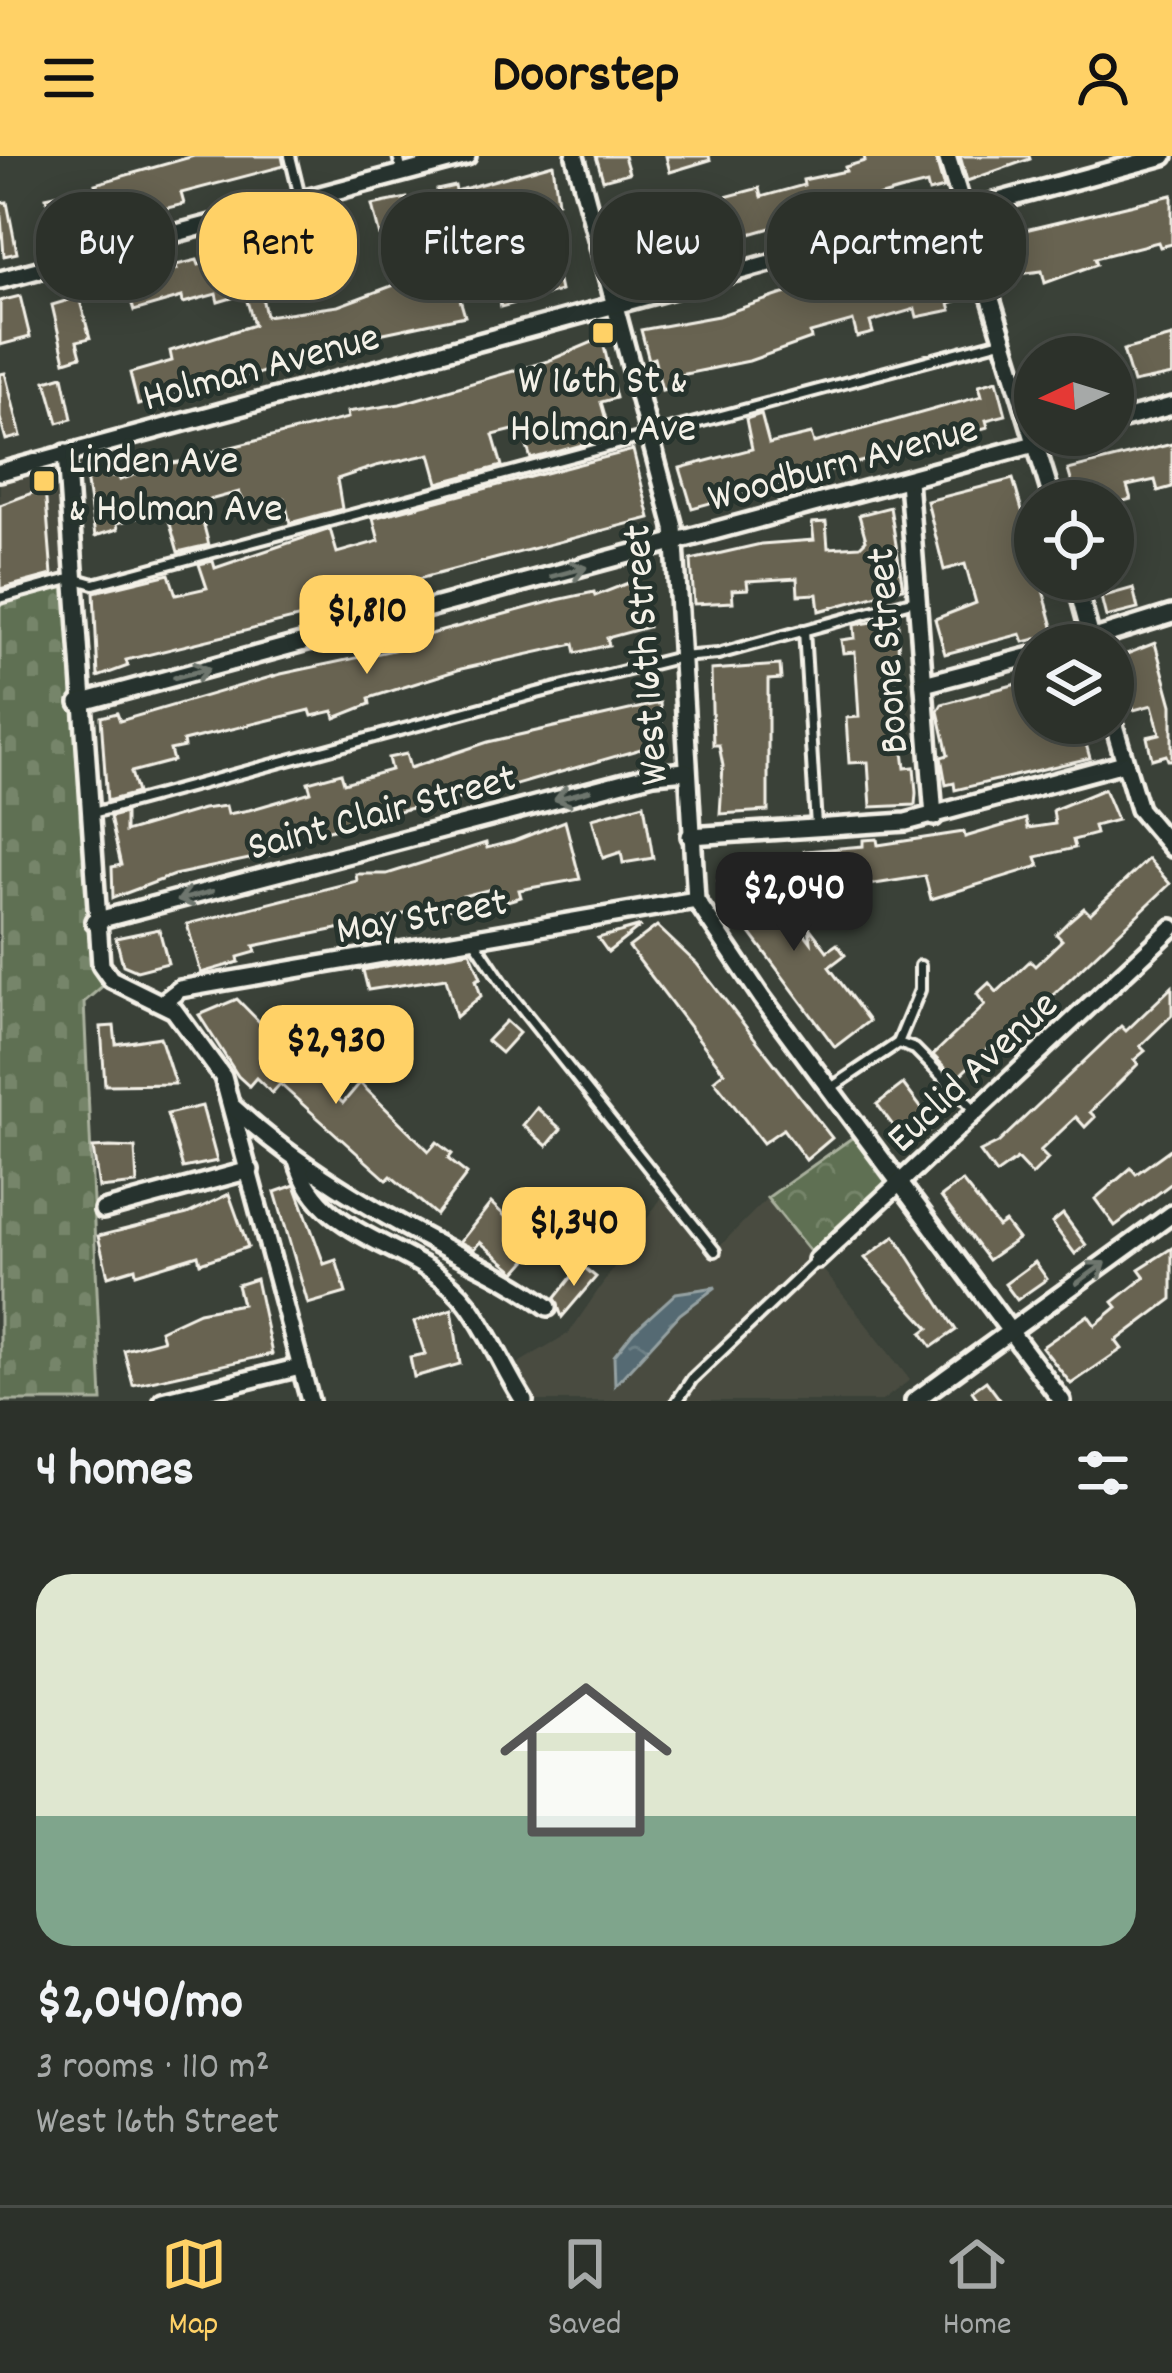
<!DOCTYPE html>
<html lang="en">
<head>
<meta charset="utf-8">
<style>
	body { margin:0; font-family:Dekko,sans-serif; background:#343932; color:#f1f3f6; height:100vh; display:flex; flex-direction:column; font-size:45px; white-space:nowrap }
	* { box-sizing:border-box; margin:0 }
	p { font-size:39px; color:#a6a9a8 }
	.icon { flex:none; width:66px; height:66px; fill:none; stroke:currentColor; stroke-width:2; stroke-linecap:round; stroke-linejoin:round }
	.map { position:relative; height:1245px; overflow:hidden }
	.details { display:flex; flex-direction:column; background:#2c312a; flex:1 }
	.details>* { flex:none }
	.banner { position:absolute; left:36px; top:36px; width:1101px; height:108px; display:flex; gap:24px }
	.needle { width:78px; rotate:266deg }
	.controls { position:absolute; left:1014px; top:180px; display:grid; gap:24px }
	.controls a { display:grid; place-items:center; width:120px; height:120px; border-radius:50%; background:#2c312a; box-shadow:0 6px 30px #0003,0 0 0 3px #484c47; font-size:60px }
	.price { position:absolute; translate:-50% -102px; padding:0 27px; border-radius:24px; background:#ffd166; color:#111; font-size:39px; line-height:78px; filter:drop-shadow(0 3px 6px #0008) }
	.price::after { content:''; position:absolute; left:50%; top:72px; width:36px; height:27px; margin-left:-18px; background:inherit; clip-path:polygon(0 0,100% 0,50% 100%) }
	.price.selected { background:#222; color:#fff }
	ul { padding:0; list-style:none }
	li { display:grid; align-content:center; gap:24px; height:636px; padding:0 36px }
	li span { display:grid; place-items:center; height:372px; border-radius:36px; color:#555 }
	li>.icon { margin-inline-start:auto }
	span .icon { width:216px; height:216px; fill:#fffc; stroke-width:1 }
	li b { font-size:51px }
	h2 { display:flex; justify-content:space-between; align-items:center; height:144px; padding:0 36px; font-size:51px }
	.pill { padding:0 42px; border-radius:48px; background:#2c312a; box-shadow:0 6px 30px #0003,0 0 0 3px #484c47; font-size:42px; line-height:108px }
	.pill.selected { background:#ffd166; color:#111 }
	header { display:flex; justify-content:space-between; align-items:center; height:156px; padding:0 36px; background:#ffd166; color:#111; font-size:54px; font-weight:800 }
	.tabs { display:flex; justify-content:space-around; align-items:center; height:168px; border-top:3px solid #484c47; background:#2c312a; font-size:33px; color:#a6a9a8 }
	.tabs a { display:grid; justify-items:center; gap:6px }
	.tabs .selected { color:#ffd166 }
	.map>svg:first-child { display:block }
</style>
</head>
<body>
<header><svg class="icon" aria-label="menu" viewBox="0 0 24 24"><path d="M4 6h16M4 12h16M4 18h16"/></svg>Doorstep<svg class="icon" aria-label="person" viewBox="0 0 24 24"><circle cx="12" cy="8" r="4"/><path d="M4 21q1-7 8-7t8 7"/></svg></header>
<div class="map">
<svg width="1172" height="1245" viewBox="0 0 1172 1245">
	<defs>
		<pattern id="cemetery-stones" width="16" height="16" patternUnits="userSpaceOnUse" patternTransform="scale(3)"><rect width="16" height="16" fill="#5e7052"/><path d="M2 7V4a2 2 0 0 1 4 0v3zM10 15v-3a2 2 0 0 1 4 0v3z" fill="#76856b"/></pattern>
		<pattern id="park-crowns" width="20" height="18" patternUnits="userSpaceOnUse" patternTransform="scale(3)"><rect width="20" height="18" fill="#5e7052"/><path d="M2 6a3 3 0 1 1 6 0M12 15a3 3 0 1 1 6 0" fill="none" stroke="#76856b"/></pattern>
		<pattern id="water-ripples" width="26" height="14" patternUnits="userSpaceOnUse" patternTransform="scale(3)"><rect width="26" height="14" fill="#556b73"/><path d="M2 4q2-2 4 0t4 0M15 11q2-2 4 0t4 0" fill="none" stroke="#6e8187"/></pattern>
	</defs>
	<rect width="100%" height="100%" fill="#3a4138"/>
	<filter id="ink" filterUnits="userSpaceOnUse"><feTurbulence type="fractalNoise" baseFrequency=".00833" numOctaves="2"/><feDisplacementMap in="SourceGraphic" scale="24" xChannelSelector="R" yChannelSelector="G"/><feConvolveMatrix kernelMatrix="1 2 1 2 8 2 1 2 1" color-interpolation-filters="sRGB"/></filter>
	<g filter="url(#ink)">
		<g fill="#484b40">
			<path d="M 66,297 L 73,422 L 0,441 L 0,316 Z"/>
			<path d="M 666,1035 L 715,1095 L 767,1042 L 910,1224 L 882,1245 L 524,1245 L 505,1215 L 569,1177 Z"/>
		</g>
		<path fill="url(#cemetery-stones)" stroke="#a9b09d" stroke-width="3" d="M 73,422 L 93,749 L 111,823 L 84,846 L 102,1245 L 0,1245 L 0,442 Z"/>
		<path fill="url(#park-crowns)" stroke="#a9b09d" stroke-width="3" d="M 863,974 L 901,1027 L 817,1104 L 767,1042 Z"/>
		<path fill="url(#water-ripples)" stroke="#95a1a2" stroke-width="3" d="M 716,1131 L 680,1158 L 615,1229 L 614,1200 L 633,1176 L 676,1137 Z"/>
		<g fill="#686351" stroke="#f4f1e8" stroke-width="3">
			<path d="M 194,0 L 282,0 L 284,10 L 181,37 L 184,48 L 106,67 L 95,28 Z"/>
			<path d="M 596,0 L 624,0 L 629,17 L 603,24 Z"/>
			<path d="M 666,0 L 709,0 L 710,4 L 670,16 Z"/>
			<path d="M 864,0 L 935,0 L 944,32 L 929,36 L 927,28 L 899,35 L 635,111 L 624,69 L 712,53 L 710,45 L 759,32 L 761,41 L 804,29 L 803,24 L 846,15 L 845,11 L 865,5 Z"/>
			<path d="M 960,0 L 1029,0 L 1030,3 L 967,25 Z"/>
			<path d="M 553,8 L 558,46 L 545,50 L 548,62 L 468,79 L 470,86 L 451,91 L 450,87 L 407,94 L 405,86 L 383,92 L 372,49 L 407,42 L 409,48 L 437,41 L 437,34 L 455,30 L 456,35 Z"/>
			<path d="M 64,37 L 71,80 L 56,83 L 46,41 Z"/>
			<path d="M 1172,39 L 1172,88 L 1160,91 L 1158,86 L 1095,102 L 1097,108 L 1045,127 L 1042,115 L 1011,119 L 1004,79 Z"/>
			<path d="M 7,46 L 17,97 L 4,100 L 0,47 Z"/>
			<path d="M 327,62 L 339,106 L 303,116 L 291,70 Z"/>
			<path d="M 252,93 L 266,160 L 338,150 L 405,125 L 412,130 L 448,122 L 451,135 L 457,133 L 465,160 L 379,178 L 218,231 L 204,234 L 203,229 L 138,249 L 130,217 L 172,205 L 170,195 L 254,169 L 245,138 L 218,146 L 216,138 L 183,147 L 182,141 L 134,155 L 126,129 L 177,113 L 176,109 L 197,104 L 199,109 Z"/>
			<path d="M 959,97 L 970,141 L 949,147 L 951,154 L 917,161 L 915,153 L 870,166 L 873,177 L 857,181 L 853,165 L 810,177 L 811,183 L 749,205 L 676,220 L 679,229 L 662,234 L 654,202 L 649,204 L 641,174 L 718,160 L 780,139 Z"/>
			<path d="M 552,98 L 560,135 L 501,151 L 490,111 Z"/>
			<path d="M 20,140 L 30,181 L 0,189 L 0,145 Z"/>
			<path d="M 79,141 L 90,182 L 77,185 L 81,200 L 65,205 L 52,149 Z"/>
			<path d="M 1172,181 L 1172,219 L 1133,227 L 1123,194 Z"/>
			<path d="M 602,182 L 616,242 L 601,246 L 611,281 L 531,303 L 521,272 L 493,279 L 502,310 L 438,327 L 430,298 L 376,310 L 337,323 L 342,353 L 290,367 L 284,342 L 247,352 L 239,336 L 198,347 L 209,389 L 195,392 L 178,396 L 166,354 L 117,367 L 118,373 L 95,380 L 86,321 L 104,316 L 105,322 L 118,319 L 120,324 L 163,308 L 180,306 L 181,310 L 208,302 L 207,297 L 348,262 L 347,256 L 400,248 L 548,205 Z"/>
			<path d="M 5,217 L 21,280 L 6,284 L 0,262 L 0,218 Z"/>
			<path d="M 63,220 L 72,263 L 58,267 L 46,225 Z"/>
			<path d="M 997,224 L 1006,259 L 986,264 L 988,271 L 692,352 L 680,312 L 752,293 L 746,263 L 761,258 L 769,288 L 811,278 L 814,287 L 982,240 L 979,229 Z"/>
			<path d="M 1172,288 L 1172,331 L 1158,335 L 1155,324 L 1127,330 L 1131,343 L 1113,348 L 1077,345 L 1068,314 Z"/>
			<path d="M 633,294 L 650,362 L 403,427 L 405,434 L 345,455 L 331,459 L 330,454 L 126,504 L 128,510 L 98,521 L 94,436 L 169,418 L 176,439 L 207,432 L 199,408 L 213,405 L 215,412 L 330,373 L 337,397 L 379,385 L 373,362 Z"/>
			<path d="M 1013,323 L 1035,399 L 1035,423 L 1040,423 L 1055,478 L 1024,486 L 1021,478 L 945,498 L 935,463 L 976,447 L 965,408 L 944,414 L 927,345 Z"/>
			<path d="M 45,332 L 52,419 L 0,433 L 0,349 Z"/>
			<path d="M 890,351 L 903,432 L 819,455 L 817,438 L 798,439 L 797,422 L 747,425 L 748,433 L 732,434 L 733,446 L 694,448 L 691,404 L 761,388 L 814,384 L 812,367 L 826,366 L 828,392 L 860,390 L 866,384 L 859,359 Z"/>
			<path d="M 1117,364 L 1129,405 L 1113,410 L 1113,365 Z"/>
			<path d="M 638,423 L 648,471 L 607,482 L 609,489 L 576,497 L 574,488 L 461,513 L 369,542 L 370,548 L 335,562 L 333,555 L 312,560 L 310,554 L 183,585 L 184,591 L 170,594 L 173,605 L 131,616 L 137,637 L 107,645 L 101,561 L 117,557 L 120,565 L 281,518 L 403,492 L 401,486 L 557,444 L 594,436 L 595,440 Z"/>
			<path d="M 1133,432 L 1138,453 L 1106,461 L 1101,441 Z"/>
			<path d="M 898,462 L 899,563 L 905,612 L 914,611 L 916,637 L 915,649 L 871,651 L 868,606 L 849,607 L 846,562 L 859,561 L 855,496 L 843,497 L 841,484 L 855,482 L 854,469 Z"/>
			<path d="M 1155,487 L 1172,549 L 1172,604 L 1168,604 L 1166,599 L 1152,603 L 1147,581 L 1160,578 L 1152,549 L 1134,554 L 1119,501 Z"/>
			<path d="M 780,509 L 781,523 L 768,524 L 768,655 L 720,658 L 723,610 L 719,589 L 713,589 L 711,514 Z"/>
			<path d="M 1035,523 L 1035,567 L 1080,567 L 1090,602 L 955,634 L 954,627 L 946,629 L 941,601 L 948,599 L 938,555 L 942,548 Z"/>
			<path d="M 660,547 L 664,594 L 646,599 L 644,592 L 485,638 L 402,654 L 296,683 L 298,688 L 277,697 L 174,719 L 113,742 L 112,711 L 121,709 L 110,661 L 125,657 L 125,676 L 203,653 L 226,650 L 228,658 L 249,654 L 311,636 L 308,626 L 341,617 L 344,627 L 391,614 L 388,602 L 406,598 L 410,612 L 488,586 Z"/>
			<path d="M 1104,633 L 1117,664 L 1094,670 L 1096,678 L 1073,684 L 1075,692 L 1036,701 L 1039,710 L 931,743 L 925,720 L 856,731 L 857,738 L 807,741 L 804,695 L 863,690 L 863,684 L 877,683 L 878,689 L 964,676 L 965,681 L 1026,663 L 1028,672 L 1055,668 L 1053,654 Z"/>
			<path d="M 644,648 L 653,702 L 623,707 L 621,696 L 603,702 L 592,662 Z"/>
			<path d="M 565,665 L 580,723 L 519,734 L 521,741 L 507,745 L 506,739 L 493,742 L 491,733 L 459,741 L 462,749 L 426,759 L 403,758 L 344,776 L 342,772 L 254,790 L 256,796 L 238,801 L 239,806 L 201,817 L 187,768 L 357,725 L 356,718 L 387,718 L 486,687 L 487,692 L 514,685 Z"/>
			<path d="M 1148,703 L 1170,728 L 994,895 L 990,890 L 956,923 L 933,899 L 985,849 L 977,838 L 989,827 L 997,836 L 1030,805 L 1035,810 L 1062,784 L 1056,778 L 1069,765 L 1084,752 L 1090,758 Z"/>
			<path d="M 770,715 L 779,761 L 787,755 L 811,786 L 809,771 L 827,795 L 837,788 L 845,799 L 829,811 L 869,865 L 835,891 L 748,774 L 744,776 L 723,754 L 718,725 Z"/>
			<path d="M 641,770 L 608,796 L 598,782 Z"/>
			<path d="M 657,770 L 697,808 L 832,982 L 806,1004 L 783,973 L 763,987 L 714,924 L 724,916 L 629,791 Z"/>
			<path d="M 159,773 L 168,807 L 137,815 L 123,809 L 116,782 Z"/>
			<path d="M 470,795 L 481,822 L 476,824 L 481,840 L 456,861 L 446,822 L 368,834 L 363,814 Z"/>
			<path d="M 1172,831 L 1172,859 L 1140,890 L 1145,895 L 1134,904 L 1138,908 L 1090,956 L 1095,961 L 1085,971 L 1076,961 L 1040,995 L 1048,1003 L 1032,1019 L 1017,1003 L 996,1018 L 980,996 L 998,987 L 1121,870 L 1126,875 Z"/>
			<path d="M 237,843 L 287,894 L 295,884 L 308,895 L 298,906 L 343,947 L 360,927 L 429,995 L 437,986 L 452,998 L 448,1003 L 467,1018 L 436,1059 L 391,1020 L 387,1024 L 280,928 L 272,937 L 256,922 L 249,930 L 238,920 L 199,859 Z"/>
			<path d="M 506,865 L 519,877 L 501,897 L 487,885 Z"/>
			<path d="M 114,870 L 116,888 L 160,881 L 175,928 L 105,929 L 101,871 Z"/>
			<path d="M 903,928 L 935,970 L 908,990 L 877,948 Z"/>
			<path d="M 202,950 L 217,1005 L 183,1012 L 167,958 Z"/>
			<path d="M 537,952 L 561,973 L 547,990 L 523,969 Z"/>
			<path d="M 110,991 L 135,992 L 137,1028 L 99,1032 L 93,992 Z"/>
			<path d="M 1172,992 L 1172,1027 L 1115,1070 L 1095,1043 L 1131,1012 L 1136,1018 Z"/>
			<path d="M 962,1025 L 998,1071 L 1005,1066 L 1018,1083 L 988,1104 L 941,1041 Z"/>
			<path d="M 295,1029 L 324,1108 L 336,1104 L 346,1137 L 308,1148 L 275,1036 Z"/>
			<path d="M 229,1038 L 248,1091 L 200,1107 L 198,1099 L 136,1118 L 135,1112 L 108,1120 L 98,1080 L 187,1058 Z"/>
			<path d="M 491,1047 L 538,1091 L 516,1116 L 480,1086 L 474,1093 L 460,1086 Z"/>
			<path d="M 1063,1058 L 1086,1089 L 1075,1098 L 1052,1067 Z"/>
			<path d="M 895,1080 L 956,1174 L 932,1191 L 922,1177 L 929,1172 L 865,1102 Z"/>
			<path d="M 1172,1092 L 1172,1143 L 1116,1185 L 1122,1193 L 1071,1228 L 1042,1191 L 1088,1159 L 1095,1169 L 1117,1151 L 1113,1146 L 1145,1121 L 1139,1113 Z"/>
			<path d="M 1035,1106 L 1047,1123 L 1017,1144 L 1005,1128 Z"/>
			<path d="M 581,1109 L 596,1121 L 562,1161 L 555,1142 Z"/>
			<path d="M 256,1123 L 272,1198 L 133,1229 L 124,1194 L 163,1184 L 160,1174 L 199,1156 L 242,1148 L 237,1129 Z"/>
			<path d="M 452,1153 L 460,1208 L 414,1221 L 410,1201 L 425,1198 L 414,1166 Z"/>
			<path d="M 986,1225 L 1001,1245 L 979,1245 L 972,1235 Z"/>
		</g>
		<g fill="none" stroke-linecap="round" stroke-linejoin="round">
			<defs>
				<g id="service">
					<path d="M 290,0 L 301,45"/>
					<path d="M 398,0 L 402,17"/>
					<path d="M 0,442 L 73,422 L 94,428 L 1005,184"/>
					<path d="M 804,474 L 816,670"/>
					<path d="M 89,658 L 537,537 L 680,501 L 718,498 L 915,444"/>
					<path d="M 474,784 L 510,838 L 715,1095"/>
					<path d="M 898,887 L 920,834 L 920,810"/>
					<path d="M 831,932 L 898,887 L 915,893 L 974,953"/>
					<path d="M 677,1245 L 692,1223 L 816,1105"/>
				</g>
				<g id="minor">
					<path d="M 575,0 L 674,371 L 696,744 L 762,842 L 1062,1245"/>
					<path d="M 947,0 L 1053,345"/>
					<path d="M 0,124 L 467,0"/>
					<path d="M 1113,266 L 1172,250"/>
					<path d="M 66,297 L 101,809 L 111,823 L 174,854 L 223,921 L 310,1245"/>
					<path d="M 0,316 L 1164,0"/>
					<path d="M 908,324 L 934,661"/>
					<path d="M 1075,423 L 1093,489"/>
					<path d="M 1072,489 L 1172,458"/>
					<path d="M 924,528 L 1035,499"/>
					<path d="M 79,547 L 1068,279"/>
					<path d="M 1113,566 L 1139,653 L 1172,692"/>
					<path d="M 690,680 L 906,666 L 1124,607"/>
					<path d="M 94,765 L 654,618 L 686,615"/>
					<path d="M 162,847 L 180,833 L 696,744"/>
					<path d="M 233,951 C 297,1010 374,1055 451,1095 C 486,1113 516,1127 548,1151"/>
					<path d="M 297,1004 C 319,1086 421,1086 467,1147 C 489,1176 504,1214 524,1245"/>
					<path d="M 103,1054 L 250,1014"/>
					<path d="M 817,1104 L 1172,772"/>
					<path d="M 163,1245 L 300,1211"/>
					<path d="M 914,1245 L 1172,1058"/>
				</g>
			</defs>
			<use href="#service" stroke="#f4f1e8" stroke-width="16"/>
			<use href="#minor" stroke="#f4f1e8" stroke-width="24"/>
			<use href="#service" stroke="#26332d" stroke-width="8"/>
			<use href="#minor" stroke="#26332d" stroke-width="15"/>
		</g>
		<defs><path id="oneway-shaft" d="M-6 0H5M1.5-3L5.5 0L1.5 3" fill="none" stroke-width="1.6" stroke-linecap="round" stroke-linejoin="round" transform="scale(3)"/></defs>
		<g stroke="#6e766e">
			<use href="#oneway-shaft" transform="translate(569 416) rotate(-15)"/>
			<use href="#oneway-shaft" transform="translate(192 517) rotate(-15)"/>
			<use href="#oneway-shaft" transform="translate(572 639) rotate(165)"/>
			<use href="#oneway-shaft" transform="translate(195 740) rotate(165)"/>
			<use href="#oneway-shaft" transform="translate(1091 1117) rotate(-36)"/>
		</g>
	</g>
	<g fill="#ffd166" stroke="#26332d" stroke-width="4.5">
		<rect x="591" y="165" width="24" height="24" rx="6"/>
		<rect x="32" y="313" width="24" height="24" rx="6"/>
	</g>
	<g text-anchor="middle" stroke-width="10" stroke-linejoin="round" paint-order="stroke">
		<g font-size="42" fill="#f4f1e8" stroke="#26332d">
			<text transform="translate(260 208) rotate(-15)" y="15">Holman Avenue</text>
			<text transform="translate(842 304) rotate(-15)" y="15">Woodburn Avenue</text>
			<text transform="translate(884 495) rotate(-94)" y="15">Boone Street</text>
			<text transform="translate(642 499) rotate(-94)" y="15">West 16th Street</text>
			<text transform="translate(381 653) rotate(-15)" y="15">Saint Clair Street</text>
			<text transform="translate(421 757) rotate(-10)" y="15">May Street</text>
			<text transform="translate(970 913) rotate(-43)" y="15">Euclid Avenue</text>
		</g>
		<g font-size="42" fill="#f4f1e8" stroke="#26332d">
			<text x="603" y="236">W 16th St &amp;<tspan x="603" dy="48">Holman Ave</tspan></text>
			<text x="68" y="316" text-anchor="start">Linden Ave<tspan x="68" dy="48">&amp; Holman Ave</tspan></text>
		</g>
	</g>
</svg>
<div class="controls">
<a><svg class="needle" viewBox="-14 -14 28 28"><path d="M0-13l5 13h-10z" fill="#e53935"/><path d="M0 13l5-13h-10z" fill="#a6a9a8"/></svg></a>
<a><svg class="icon" aria-label="locate" viewBox="0 0 24 24"><circle cx="12" cy="12" r="6"/><path d="M12 2v4M12 18v4M2 12h4M18 12h4"/></svg></a>
<a><svg class="icon" aria-label="layers" viewBox="0 0 24 24"><path d="M12 4l9 5-9 5-9-5zM3 14l9 5 9-5"/></svg></a>
</div>
<b class="price" style="left:367px;top:521px">$1,810</b>
<b class="price selected" style="left:794px;top:798px">$2,040</b>
<b class="price" style="left:336px;top:951px">$2,930</b>
<b class="price" style="left:574px;top:1133px">$1,340</b>
<div class="banner">
<a class="pill">Buy</a>
<a class="pill selected">Rent</a>
<a class="pill">Filters</a>
<a class="pill">New</a>
<a class="pill">Apartment</a>
</div>
</div>
<section class="details">
<h2>4 homes<svg class="icon" aria-label="filters" viewBox="0 0 24 24"><path d="M4 7h16M4 17h16"/><circle cx="9" cy="7" r="2"/><circle cx="15" cy="17" r="2"/></svg></h2>
<ul>
<li><span style="background:linear-gradient(#dfe7d0 65%,#7fa58c 0)"><svg class="icon" aria-label="home" viewBox="0 0 24 24"><path d="M3 11l9-7 9 7M6 9v11h12V9"/></svg></span><div><b>$2,040/mo</b><p>3 rooms · 110 m²</p><p>West 16th Street</p></div></li>
</ul>
</section>
<nav class="tabs">
<a class="selected"><svg class="icon" aria-label="map" viewBox="0 0 24 24"><path d="M3 6l6-2 6 2 6-2v14l-6 2-6-2-6 2zM9 4v14M15 6v14"/></svg>Map</a>
<a><svg class="icon" aria-label="saved" viewBox="0 0 24 24"><path d="M7 4h10v16l-5-4-5 4z"/></svg>Saved</a>
<a><svg class="icon" aria-label="home" viewBox="0 0 24 24"><path d="M3 11l9-7 9 7M6 9v11h12V9"/></svg>Home</a>
</nav>
</body>
</html>
